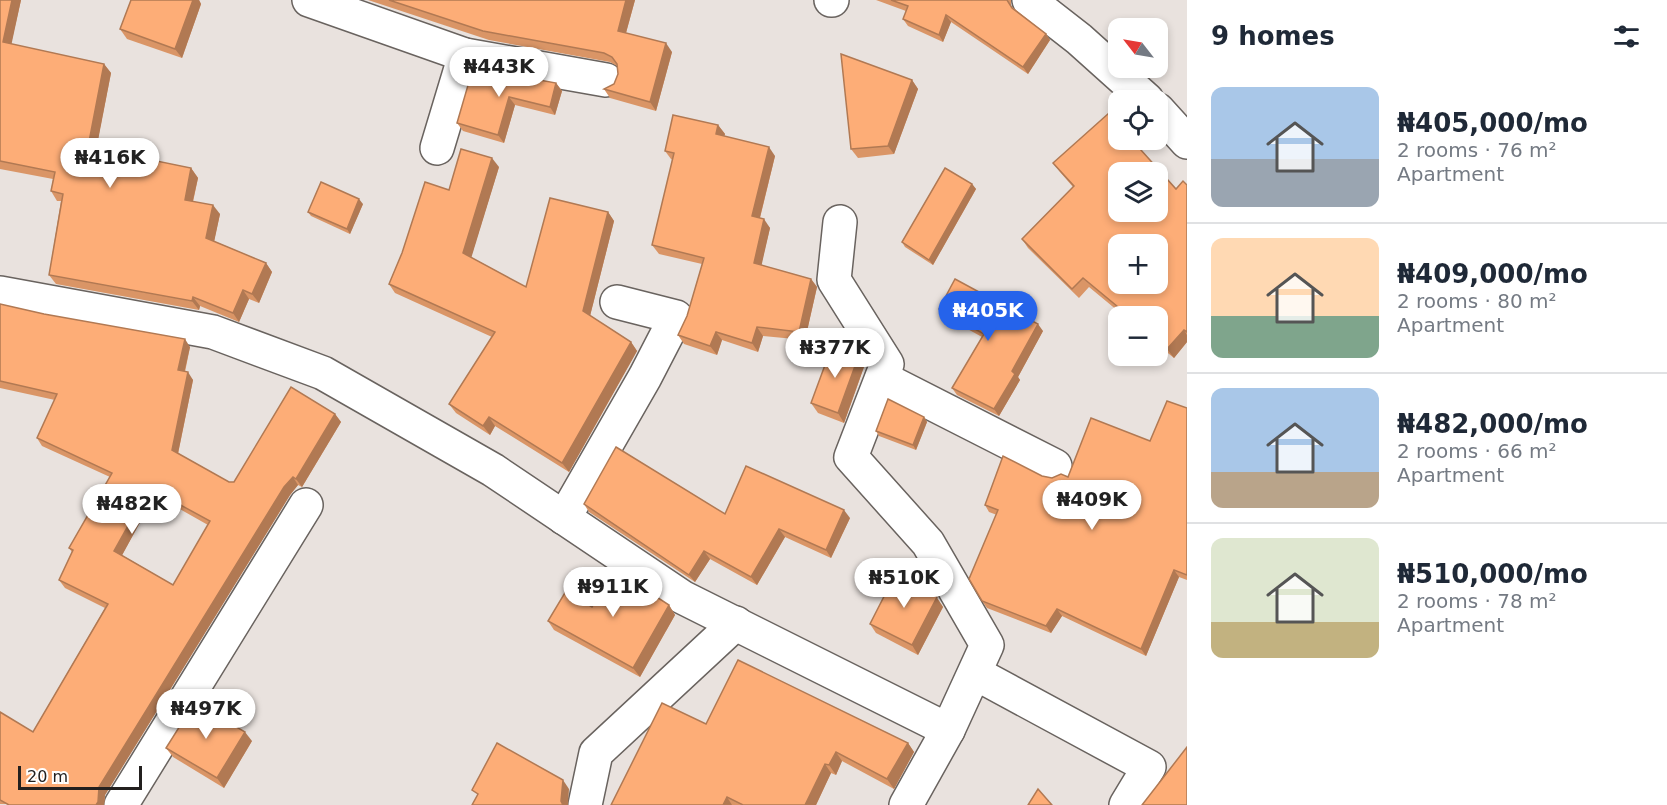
<!DOCTYPE html>
<html lang="en">
<head>
<meta charset="utf-8">
<style>
	body { margin:0; font-family:"DejaVu Sans",sans-serif; background:#f2f2f3; color:#1f2937; height:100vh; display:flex; flex-direction:column; font-size:22px; white-space:nowrap }
	* { box-sizing:border-box; margin:0 }
	p { font-size:20px; color:#747a83 }
	.icon { flex:none; width:33px; height:33px; fill:none; stroke:currentColor; stroke-width:2; stroke-linecap:round; stroke-linejoin:round }
	.map { position:relative; flex:1; overflow:hidden }
	.side { display:flex; flex-direction:column; background:#fff; width:480px }
	.side>* { flex:none }
	.needle { width:39px; rotate:301deg }
	.fabs { position:absolute; left:1108px; top:18px; display:grid; gap:12px }
	.fabs a { display:grid; place-items:center; width:60px; height:60px; border-radius:12px; background:#fff; box-shadow:0 3px 9px #0003; font-size:30px }
	.scale { position:absolute; left:18px; bottom:15px; width:124px; box-sizing:border-box; padding-left:6px; border:3px solid #23201f; border-top:0; font-size:16px; line-height:21px; white-space:nowrap; color:#23201f; -webkit-text-stroke:4px #fff; paint-order:stroke }
	.price { position:absolute; translate:-50% -51px; padding:0 14px; border-radius:21px; background:#fff; color:#222; font-size:20px; line-height:39px; filter:drop-shadow(0 2px 3px #0008) }
	.price::after { content:''; position:absolute; left:50%; top:36px; width:18px; height:14px; margin-left:-9px; background:inherit; clip-path:polygon(0 0,100% 0,50% 100%) }
	.price.selected { background:#2563eb; color:#fff }
	ul { padding:0; list-style:none }
	li { display:flex; align-items:center; gap:18px; height:150px; padding:0 24px }
	li+li { border-top:2px solid #e0e1e3 }
	li span { display:grid; place-items:center; flex:none; width:168px; height:120px; border-radius:12px; color:#555 }
	li>.icon { margin-inline-start:auto }
	span .icon { width:72px; height:72px; fill:#fffc; stroke-width:1 }
	li b { font-size:26px }
	h2 { display:flex; justify-content:space-between; align-items:center; height:72px; padding:0 24px; font-size:26px }
	main { display:flex; flex:1; min-height:0 }
	.map>svg:first-child { display:block }
</style>
</head>
<body>
<main>
<div class="map">
<svg width="1187" height="805" viewBox="0 0 1187 805">
	<rect width="100%" height="100%" fill="#e9e2de"/>
	<g fill="none" stroke-linecap="round" stroke-linejoin="round">
		<defs>
			<g id="street">
				<path d="M 309,0 L 465,55 L 606,80"/>
				<path d="M 831,0 L 832,0"/>
				<path d="M 1029,0 L 1079,39 L 1147,100"/>
				<path d="M 1158,110 L 1187,142"/>
				<path d="M 437,148 L 465,55"/>
				<path d="M 840,222 L 834,280 L 887,364 L 851,457 L 928,543 L 987,645 L 948,730 L 906,805"/>
				<path d="M 0,293 L 213,332 L 323,373 L 493,470 L 682,597 L 948,730"/>
				<path d="M 882,378 L 1055,466"/>
				<path d="M 564,518 L 645,377 L 676,317 L 617,302"/>
				<path d="M 975,673 L 1149,767 L 1126,805"/>
				<path d="M 121,805 L 306,505"/>
				<path d="M 585,805 L 596,753 L 736,623"/>
			</g>
		</defs>
		<use href="#street" stroke="#69635f" stroke-width="36"/>
		<use href="#street" stroke="#fff" stroke-width="33"/>
	</g>
	<g fill="#da9566" fill-rule="evenodd">
		<path d="M 0,0 L 21,0 L 11,44 L 104,64 L 111,73 L 96,149 L 191,168 L 198,178 L 193,202 L 220,214 L 214,241 L 266,263 L 272,272 L 259,303 L 249,299 L 239,322 L 200,306 L 199,310 L 56,284 L 49,275 L 61,201 L 57,201 L 51,191 L 53,179 L 0,169 Z"/>
		<path d="M 131,0 L 199,0 L 201,4 L 182,58 L 127,39 L 120,29 Z"/>
		<path d="M 368,0 L 635,0 L 626,33 L 672,52 L 656,111 L 610,98 L 604,89 L 614,84 L 618,74 L 617,66 L 610,62 L 489,40 Z"/>
		<path d="M 876,0 L 1011,0 L 1011,6 L 1046,34 L 1050,40 L 1028,74 L 951,22 L 943,42 L 908,26 L 903,19 L 906,11 Z"/>
		<path d="M 473,68 L 556,83 L 562,91 L 555,115 L 515,105 L 504,143 L 463,131 L 457,123 Z"/>
		<path d="M 912,80 L 918,89 L 894,154 L 858,158 L 851,149 Z"/>
		<path d="M 718,125 L 725,134 L 724,136 L 775,156 L 760,218 L 770,228 L 761,265 L 811,279 L 817,287 L 805,340 L 763,336 L 758,352 L 722,340 L 717,355 L 684,344 L 678,335 L 687,316 L 702,264 L 659,254 L 652,245 L 673,160 L 671,159 L 665,151 Z"/>
		<path d="M 1053,163 L 1176,189 L 1187,185 L 1187,342 L 1174,358 L 1158,345 L 1158,316 L 1124,316 L 1089,287 L 1079,298 L 1028,248 L 1022,239 L 1073,187 L 1060,172 Z"/>
		<path d="M 499,167 L 471,257 L 526,287 L 608,212 L 614,221 L 590,316 L 631,342 L 637,351 L 569,472 L 495,426 L 490,435 L 456,413 L 449,404 L 492,337 L 395,293 L 389,284 L 402,253 L 449,190 Z"/>
		<path d="M 972,184 L 976,189 L 933,265 L 905,247 L 902,242 Z"/>
		<path d="M 363,204 L 350,234 L 311,216 L 308,212 Z"/>
		<path d="M 0,304 L 190,347 L 185,372 L 193,380 L 178,454 L 229,482 L 234,482 L 335,414 L 341,422 L 302,487 L 298,485 L 290,495 L 105,795 L 104,805 L 0,804 L 0,712 L 33,732 L 105,608 L 65,588 L 59,580 L 72,552 L 69,548 L 110,477 L 42,446 L 37,438 L 55,400 L 0,388 ZM 155,495 L 208,525 L 173,585 L 122,555 Z"/>
		<path d="M 939,309 L 1043,331 L 1018,377 L 1020,380 L 999,416 L 957,395 L 952,388 L 982,337 L 944,316 Z"/>
		<path d="M 865,364 L 844,423 L 818,413 L 811,403 Z"/>
		<path d="M 1187,408 L 1187,580 L 1179,577 L 1146,656 L 1062,616 L 1051,633 L 987,608 L 982,601 L 997,515 L 989,512 L 985,505 L 1042,476 L 1052,478 L 1068,477 L 1150,441 Z"/>
		<path d="M 924,417 L 927,422 L 916,450 L 879,436 L 876,431 Z"/>
		<path d="M 584,504 L 725,514 L 850,518 L 831,558 L 785,537 L 757,585 L 710,559 L 695,582 L 589,512 Z"/>
		<path d="M 933,592 L 943,607 L 918,655 L 876,633 L 870,624 Z"/>
		<path d="M 669,605 L 675,615 L 640,677 L 554,630 L 548,621 L 592,607 Z"/>
		<path d="M 706,724 L 908,743 L 914,752 L 894,789 L 842,761 L 836,775 L 831,773 L 816,805 L 611,805 Z"/>
		<path d="M 252,741 L 224,788 L 173,757 L 166,748 Z"/>
	</g>
	<g fill="#b17953">
		<path d="M 12,0 L 21,0 L 10,51 L 3,42 Z"/>
		<path d="M 193,0 L 199,0 L 201,4 L 182,58 L 175,49 Z"/>
		<path d="M 626,0 L 635,0 L 624,40 L 618,31 Z"/>
		<path d="M 946,15 L 951,22 L 943,42 L 939,35 Z"/>
		<path d="M 1046,34 L 1050,40 L 1028,74 L 1023,67 Z"/>
		<path d="M 666,43 L 672,52 L 656,111 L 650,102 Z"/>
		<path d="M 104,64 L 111,73 L 95,156 L 88,147 Z"/>
		<path d="M 912,80 L 918,89 L 894,154 L 888,146 Z"/>
		<path d="M 556,83 L 562,91 L 555,115 L 550,107 Z"/>
		<path d="M 509,97 L 515,105 L 504,143 L 498,135 Z"/>
		<path d="M 718,125 L 725,134 L 722,143 L 716,134 Z"/>
		<path d="M 769,147 L 775,156 L 758,225 L 752,216 Z"/>
		<path d="M 492,158 L 499,167 L 470,262 L 463,253 Z"/>
		<path d="M 191,168 L 198,178 L 191,209 L 185,200 Z"/>
		<path d="M 972,184 L 976,189 L 933,265 L 929,260 Z"/>
		<path d="M 359,199 L 363,204 L 350,234 L 347,229 Z"/>
		<path d="M 213,205 L 220,214 L 213,247 L 206,238 Z"/>
		<path d="M 608,212 L 614,221 L 589,320 L 583,311 Z"/>
		<path d="M 764,219 L 770,228 L 760,272 L 754,263 Z"/>
		<path d="M 266,263 L 272,272 L 259,303 L 252,294 Z"/>
		<path d="M 811,279 L 817,287 L 805,340 L 799,332 Z"/>
		<path d="M 243,290 L 249,299 L 239,322 L 233,313 Z"/>
		<path d="M 193,297 L 200,306 L 199,310 L 192,301 Z"/>
		<path d="M 1038,324 L 1043,331 L 1018,377 L 1020,380 L 999,416 L 994,409 L 1012,371 Z"/>
		<path d="M 757,327 L 763,336 L 758,352 L 752,343 Z"/>
		<path d="M 1184,330 L 1187,335 L 1187,342 L 1174,358 L 1167,349 Z"/>
		<path d="M 716,332 L 722,340 L 717,355 L 710,346 Z"/>
		<path d="M 185,339 L 190,347 L 183,378 L 178,370 Z"/>
		<path d="M 631,342 L 637,351 L 569,472 L 562,463 Z"/>
		<path d="M 859,355 L 865,364 L 844,423 L 838,413 Z"/>
		<path d="M 188,372 L 193,380 L 177,458 L 172,450 Z"/>
		<path d="M 335,414 L 341,422 L 302,487 L 296,479 Z"/>
		<path d="M 489,417 L 495,426 L 490,435 L 483,426 Z"/>
		<path d="M 924,417 L 927,422 L 916,450 L 913,445 Z"/>
		<path d="M 293,477 L 298,485 L 290,495 L 105,795 L 104,805 L 96,805 L 99,787 L 284,487 Z"/>
		<path d="M 149,488 L 155,495 L 120,559 L 114,551 Z"/>
		<path d="M 844,510 L 850,518 L 831,558 L 826,550 Z"/>
		<path d="M 779,529 L 785,537 L 757,585 L 751,577 Z"/>
		<path d="M 704,551 L 710,559 L 695,582 L 689,575 Z"/>
		<path d="M 1174,570 L 1179,577 L 1146,656 L 1141,649 Z"/>
		<path d="M 933,592 L 943,607 L 918,655 L 912,645 Z"/>
		<path d="M 669,605 L 675,615 L 640,677 L 633,668 Z"/>
		<path d="M 1057,609 L 1062,616 L 1051,633 L 1046,626 Z"/>
		<path d="M 245,732 L 252,741 L 224,788 L 217,778 Z"/>
		<path d="M 908,743 L 914,752 L 894,789 L 887,779 Z"/>
		<path d="M 836,752 L 842,761 L 836,775 L 829,765 Z"/>
		<path d="M 825,764 L 831,773 L 816,805 L 805,805 Z"/>
		<path d="M 563,780 L 569,789 L 568,805 L 563,805 L 561,801 Z"/>
		<path d="M 727,797 L 732,805 L 723,805 Z"/>
	</g>
	<g fill="#fdad77" stroke="#b17953" stroke-width="1.5" fill-rule="evenodd">
		<path d="M 0,0 L 12,0 L 3,42 L 104,64 L 88,147 L 191,168 L 185,200 L 213,205 L 206,238 L 266,263 L 252,294 L 243,290 L 233,313 L 193,297 L 192,301 L 49,275 L 63,194 L 51,191 L 55,172 L 0,161 Z"/>
		<path d="M 131,0 L 193,0 L 175,49 L 120,29 Z"/>
		<path d="M 389,0 L 626,0 L 618,31 L 666,43 L 650,102 L 604,89 L 614,84 L 618,74 L 617,64 L 612,57 L 604,53 L 483,31 Z"/>
		<path d="M 891,0 L 1007,0 L 1012,8 L 1046,34 L 1023,67 L 946,15 L 939,35 L 903,19 L 908,6 Z"/>
		<path d="M 841,54 L 912,80 L 888,146 L 851,149 Z"/>
		<path d="M 473,68 L 556,83 L 550,107 L 509,97 L 498,135 L 457,123 Z"/>
		<path d="M 1109,113 L 1119,124 L 1119,140 L 1132,140 L 1176,189 L 1183,181 L 1187,185 L 1187,332 L 1184,330 L 1167,349 L 1158,341 L 1158,316 L 1129,316 L 1083,278 L 1072,289 L 1022,239 L 1074,186 L 1053,163 ZM 1119,172 L 1158,172 L 1158,212 L 1119,212 ZM 1119,244 L 1158,244 L 1158,284 L 1119,284 Z"/>
		<path d="M 673,115 L 718,125 L 716,134 L 769,147 L 752,216 L 764,219 L 754,263 L 811,279 L 799,332 L 757,327 L 752,343 L 716,332 L 710,346 L 678,335 L 687,316 L 704,258 L 652,245 L 674,153 L 665,151 Z"/>
		<path d="M 461,149 L 492,158 L 463,253 L 526,287 L 550,198 L 608,212 L 583,311 L 631,342 L 562,463 L 489,417 L 483,426 L 449,404 L 495,332 L 389,284 L 402,253 L 425,182 L 449,190 Z"/>
		<path d="M 945,168 L 972,184 L 929,260 L 902,242 Z"/>
		<path d="M 321,182 L 359,199 L 347,229 L 308,212 Z"/>
		<path d="M 955,279 L 1038,324 L 1012,371 L 1015,374 L 994,409 L 952,388 L 984,334 L 939,309 Z"/>
		<path d="M 0,304 L 44,314 L 185,339 L 178,370 L 188,372 L 172,450 L 229,482 L 234,482 L 291,387 L 335,414 L 296,479 L 293,477 L 284,487 L 99,787 L 98,802 L 96,805 L 9,805 L 0,800 L 0,712 L 33,732 L 108,604 L 59,580 L 73,550 L 69,548 L 112,473 L 37,438 L 57,394 L 0,381 ZM 149,488 L 210,521 L 173,585 L 114,551 Z"/>
		<path d="M 832,346 L 859,355 L 838,413 L 811,403 Z"/>
		<path d="M 888,399 L 924,417 L 913,445 L 876,431 Z"/>
		<path d="M 1167,401 L 1187,408 L 1187,575 L 1174,570 L 1141,649 L 1057,609 L 1046,626 L 982,601 L 969,579 L 998,510 L 985,505 L 1003,456 L 1042,476 L 1052,478 L 1061,474 L 1068,477 L 1091,418 L 1150,441 Z"/>
		<path d="M 616,447 L 725,514 L 746,466 L 844,510 L 826,550 L 779,529 L 751,577 L 704,551 L 689,575 L 584,504 Z"/>
		<path d="M 614,569 L 669,605 L 633,668 L 548,621 L 566,591 L 592,607 Z"/>
		<path d="M 896,573 L 933,592 L 937,597 L 912,645 L 870,624 Z"/>
		<path d="M 738,660 L 908,743 L 887,779 L 836,752 L 829,765 L 825,764 L 805,805 L 743,805 L 727,797 L 723,805 L 611,805 L 662,703 L 706,724 Z"/>
		<path d="M 195,702 L 245,732 L 217,778 L 166,748 Z"/>
		<path d="M 497,743 L 563,780 L 561,801 L 563,805 L 472,805 L 478,794 L 472,790 Z"/>
		<path d="M 1187,747 L 1187,805 L 1142,805 Z"/>
		<path d="M 1038,789 L 1052,805 L 1028,805 Z"/>
	</g>
</svg>
<div class="fabs">
<a><svg class="needle" viewBox="-14 -14 28 28"><path d="M0-13l5 13h-10z" fill="#e53935"/><path d="M0 13l5-13h-10z" fill="#747a83"/></svg></a>
<a><svg class="icon" aria-label="locate" viewBox="0 0 24 24"><circle cx="12" cy="12" r="6"/><path d="M12 2v4M12 18v4M2 12h4M18 12h4"/></svg></a>
<a><svg class="icon" aria-label="layers" viewBox="0 0 24 24"><path d="M12 4l9 5-9 5-9-5zM3 14l9 5 9-5"/></svg></a>
<a>+</a>
<a>−</a>
</div>
<div class="scale">20 m</div>
<b class="price" style="left:499px;top:98px">₦443K</b>
<b class="price" style="left:110px;top:189px">₦416K</b>
<b class="price selected" style="left:988px;top:342px">₦405K</b>
<b class="price" style="left:835px;top:379px">₦377K</b>
<b class="price" style="left:1092px;top:531px">₦409K</b>
<b class="price" style="left:132px;top:535px">₦482K</b>
<b class="price" style="left:904px;top:609px">₦510K</b>
<b class="price" style="left:613px;top:618px">₦911K</b>
<b class="price" style="left:206px;top:740px">₦497K</b>
</div>
<section class="side">
<h2>9 homes<svg class="icon" aria-label="filters" viewBox="0 0 24 24"><path d="M4 7h16M4 17h16"/><circle cx="9" cy="7" r="2"/><circle cx="15" cy="17" r="2"/></svg></h2>
<ul>
<li><span style="background:linear-gradient(#a9c7e8 60%,#9aa5b1 0)"><svg class="icon" aria-label="home" viewBox="0 0 24 24"><path d="M3 11l9-7 9 7M6 9v11h12V9"/></svg></span><div><b>₦405,000/mo</b><p>2 rooms · 76 m²</p><p>Apartment</p></div></li>
<li><span style="background:linear-gradient(#ffd9b3 65%,#7fa58c 0)"><svg class="icon" aria-label="home" viewBox="0 0 24 24"><path d="M3 11l9-7 9 7M6 9v11h12V9"/></svg></span><div><b>₦409,000/mo</b><p>2 rooms · 80 m²</p><p>Apartment</p></div></li>
<li><span style="background:linear-gradient(#a9c7e8 70%,#b9a48a 0)"><svg class="icon" aria-label="home" viewBox="0 0 24 24"><path d="M3 11l9-7 9 7M6 9v11h12V9"/></svg></span><div><b>₦482,000/mo</b><p>2 rooms · 66 m²</p><p>Apartment</p></div></li>
<li><span style="background:linear-gradient(#dfe7d0 70%,#c2b280 0)"><svg class="icon" aria-label="home" viewBox="0 0 24 24"><path d="M3 11l9-7 9 7M6 9v11h12V9"/></svg></span><div><b>₦510,000/mo</b><p>2 rooms · 78 m²</p><p>Apartment</p></div></li>
</ul>
</section>
</main>
</body>
</html>
